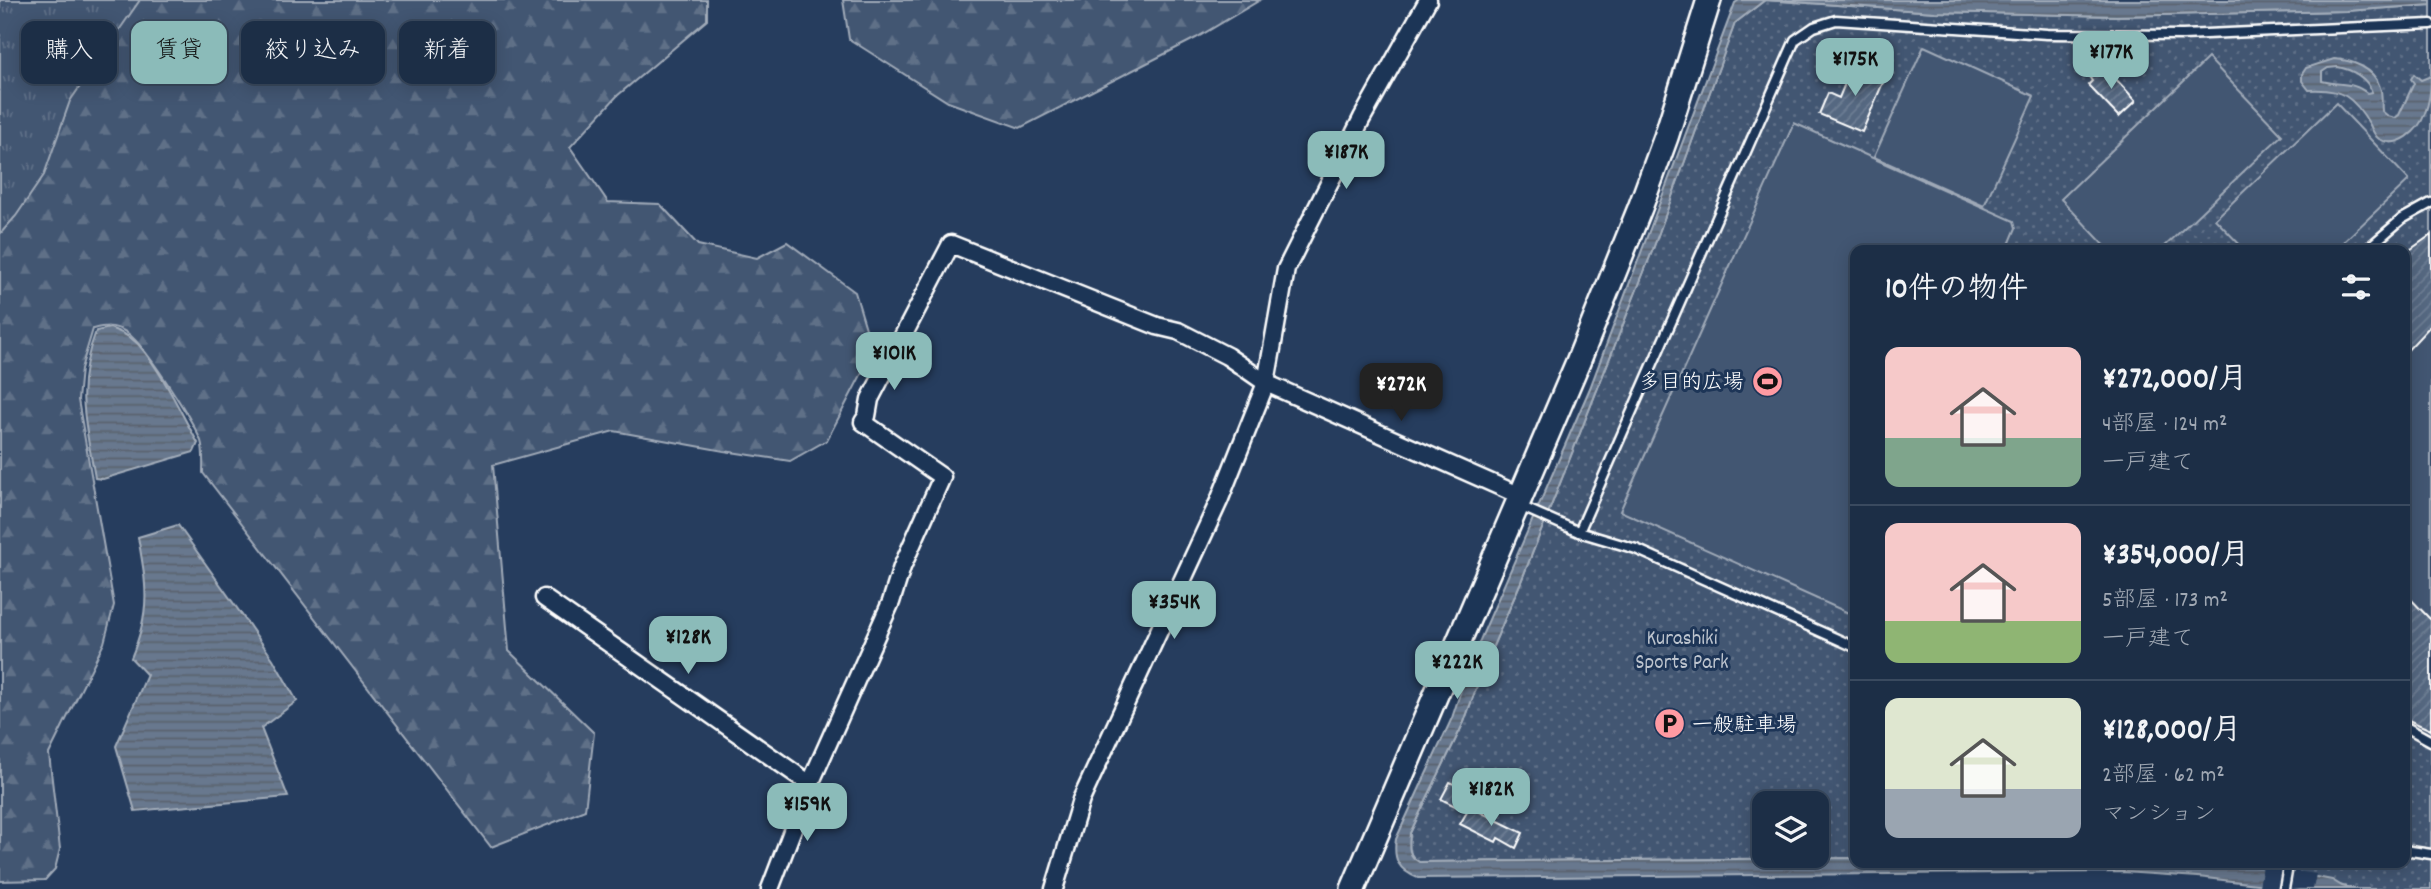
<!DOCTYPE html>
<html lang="ja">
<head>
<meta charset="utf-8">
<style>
	body { margin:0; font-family:Dekko,"Klee One",sans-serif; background:#293a51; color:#f1f3f6; height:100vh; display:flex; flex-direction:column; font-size:26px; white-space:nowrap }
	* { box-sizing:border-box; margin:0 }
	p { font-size:23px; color:#a0a8b3 }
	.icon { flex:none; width:38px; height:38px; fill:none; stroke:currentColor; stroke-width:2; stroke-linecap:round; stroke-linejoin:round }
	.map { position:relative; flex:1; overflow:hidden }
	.sheet { position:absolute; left:1850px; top:245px; width:560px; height:623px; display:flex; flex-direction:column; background:#1c2e46; border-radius:14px; box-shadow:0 4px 18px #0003,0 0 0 2px #3a4a5f }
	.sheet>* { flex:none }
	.banner { position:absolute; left:21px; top:21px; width:665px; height:63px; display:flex; gap:14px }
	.controls { position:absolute; left:1752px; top:791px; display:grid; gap:14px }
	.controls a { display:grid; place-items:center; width:77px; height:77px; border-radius:14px; background:#1c2e46; box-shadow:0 4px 18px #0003,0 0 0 2px #3a4a5f; font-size:35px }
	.price { position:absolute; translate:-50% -60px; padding:0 16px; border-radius:14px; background:#8bbbb9; color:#111; font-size:23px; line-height:46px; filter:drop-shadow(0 2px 4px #0008) }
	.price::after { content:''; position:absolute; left:50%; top:42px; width:21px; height:16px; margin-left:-10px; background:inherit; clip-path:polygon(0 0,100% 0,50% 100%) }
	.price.active { background:#222; color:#fff }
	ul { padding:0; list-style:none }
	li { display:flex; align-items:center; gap:21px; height:175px; padding:0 35px }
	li+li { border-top:2px solid #3a4a5f }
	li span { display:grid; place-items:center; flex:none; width:196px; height:140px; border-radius:14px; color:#555 }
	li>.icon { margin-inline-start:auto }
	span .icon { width:84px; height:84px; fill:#fffc; stroke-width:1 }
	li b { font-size:30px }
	h2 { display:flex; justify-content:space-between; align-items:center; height:84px; padding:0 35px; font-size:30px }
	.pill { padding:0 24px; border-radius:14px; background:#1c2e46; box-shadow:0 4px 18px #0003,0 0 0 2px #3a4a5f; font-size:24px; line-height:63px }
	.pill.active { background:#8bbbb9; color:#111 }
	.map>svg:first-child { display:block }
</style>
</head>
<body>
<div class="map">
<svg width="2431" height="889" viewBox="0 0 2431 889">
	<defs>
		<pattern id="grass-tufts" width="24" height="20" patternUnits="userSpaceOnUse" patternTransform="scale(1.75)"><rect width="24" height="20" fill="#425672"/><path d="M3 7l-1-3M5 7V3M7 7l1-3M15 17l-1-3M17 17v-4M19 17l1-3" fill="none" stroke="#5e6f87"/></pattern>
		<pattern id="forest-firs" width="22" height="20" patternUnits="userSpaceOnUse" patternTransform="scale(1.75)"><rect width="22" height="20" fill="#425672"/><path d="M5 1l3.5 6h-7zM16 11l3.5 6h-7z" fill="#5e6f87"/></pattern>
		<pattern id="park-dots" width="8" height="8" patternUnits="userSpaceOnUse" patternTransform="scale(1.75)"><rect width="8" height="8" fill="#425672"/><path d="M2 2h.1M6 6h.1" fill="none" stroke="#5e6f87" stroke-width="1.8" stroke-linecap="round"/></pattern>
		<pattern id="water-rules" width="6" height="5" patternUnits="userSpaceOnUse" patternTransform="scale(1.75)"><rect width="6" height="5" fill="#67788e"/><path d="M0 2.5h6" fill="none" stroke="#5a626d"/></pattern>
		<pattern id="building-hatch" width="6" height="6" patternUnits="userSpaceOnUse" patternTransform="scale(1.75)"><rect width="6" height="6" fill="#556781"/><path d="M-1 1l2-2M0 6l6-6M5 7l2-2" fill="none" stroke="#6e7e94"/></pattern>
	</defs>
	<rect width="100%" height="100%" fill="#263d5e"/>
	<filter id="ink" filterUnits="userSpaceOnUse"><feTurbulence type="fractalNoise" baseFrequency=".0143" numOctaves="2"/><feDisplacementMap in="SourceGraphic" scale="14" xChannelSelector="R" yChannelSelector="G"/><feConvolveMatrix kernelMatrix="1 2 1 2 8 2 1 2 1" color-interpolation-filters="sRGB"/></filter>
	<g filter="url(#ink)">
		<path fill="url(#grass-tufts)" stroke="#a0aab8" stroke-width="2" d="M 0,0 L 146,0 L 48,176 L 0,241 Z"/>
		<g fill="url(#forest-firs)" stroke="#a0aab8" stroke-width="2">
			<path d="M 140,0 L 707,0 L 707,20 L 617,96 L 570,147 L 608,202 L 660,204 L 698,245 L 757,258 L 787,242 L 855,292 L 873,352 L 827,440 L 790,461 L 724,451 L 614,431 L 493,465 L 509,651 L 594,733 L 585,810 L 491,847 L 203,473 C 203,463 204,450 201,441 C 192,420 142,339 124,331 C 113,325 105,326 93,329 L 81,369 L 78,400 L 114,605 L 104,643 L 49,754 L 60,849 L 55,869 L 45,880 L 0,881 L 0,234 L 16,216 L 44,175 L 70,101 Z"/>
			<path d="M 843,0 L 1260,0 L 1196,38 L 1020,128 L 948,102 L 849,39 Z"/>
		</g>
		<path fill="url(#park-dots)" stroke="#a0aab8" stroke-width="2" fill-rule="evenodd" d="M 1765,0 L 1935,12 L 2116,16 L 2346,11 L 2431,5 L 2431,889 L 2355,889 L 2263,867 L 2220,863 L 2404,863 L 2404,250 L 1855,250 L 1855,858 L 1419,862 C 1407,855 1409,846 1410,833 L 1464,722 L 1483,669 L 1520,584 L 1653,249 L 1735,23 ZM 1764,803 L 1816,803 L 1816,856 L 1764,856 Z"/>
		<g fill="#425672" stroke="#a0aab8" stroke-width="2">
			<path d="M 1924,46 L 2034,96 L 1984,206 L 1874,157 Z"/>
			<path d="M 2208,58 L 2282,135 L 2161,250 L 2109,250 L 2061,199 Z"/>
			<path d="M 2336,103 L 2409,180 L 2335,250 L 2245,250 L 2215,219 Z"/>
			<path d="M 1794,123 L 2014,221 L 2016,228 L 2008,247 L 2014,250 L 1855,250 L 1853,615 L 1620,511 Z"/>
			<path d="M 2431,236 L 2431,730 L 2405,718 L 2404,254 Z"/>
		</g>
		<g fill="url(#water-rules)" stroke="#a4aebb" stroke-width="2" fill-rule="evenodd">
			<path d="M 1739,0 L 2431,0 L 2431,5 L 2346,11 L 2116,16 L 1935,12 L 1765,0 L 1735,23 L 1653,249 L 1520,584 L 1483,669 L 1464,722 L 1410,833 C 1409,846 1407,855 1419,862 L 1855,858 L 1855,863 L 2220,863 L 2263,867 L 2332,880 L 2342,886 L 2355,889 L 2299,889 L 2198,877 L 2123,872 L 1418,878 C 1398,870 1393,859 1396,839 L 1452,718 L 1470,663 L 1590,388 L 1735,3 Z"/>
			<path d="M 2334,59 C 2352,60 2374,68 2380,87 C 2383,95 2381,103 2382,111 L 2388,116 L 2395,118 L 2399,115 L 2414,83 L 2411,79 L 2414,74 L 2421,80 L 2431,76 C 2431,88 2430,101 2425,113 C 2419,131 2398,150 2379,139 C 2374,135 2373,131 2370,125 C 2354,97 2342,88 2309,90 L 2302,81 L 2302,74 L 2306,68 ZM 2338,67 C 2353,70 2367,78 2372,92 L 2367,93 C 2353,81 2339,86 2322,81 L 2322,72 L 2328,68 Z"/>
			<path d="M 110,328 C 120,332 130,336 138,344 C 162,371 180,412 198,443 L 194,452 L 103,479 L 95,478 C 85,420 74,389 96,331 Z"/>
			<path d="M 178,525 L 273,659 L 297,701 L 261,728 L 288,797 L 135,811 L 116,746 L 147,675 L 131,658 C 151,611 147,587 138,537 Z"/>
		</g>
		<path fill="#263d5e" d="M 2263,866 L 2316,874 L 2313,889 L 2277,889 L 2259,886 Z"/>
		<g fill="url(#building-hatch)" stroke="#fff" stroke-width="2">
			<path d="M 1859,62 L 1887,73 L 1862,132 L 1819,114 L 1828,93 L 1839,98 L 1848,76 L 1853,78 Z"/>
			<path d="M 2103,65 L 2136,101 L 2119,117 L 2088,85 L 2092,81 L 2090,78 Z"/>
			<path d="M 2431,235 L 2431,325 L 2404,354 L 2404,254 Z"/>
			<path d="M 2404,592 L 2431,620 L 2431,730 L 2404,718 Z"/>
			<path d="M 1450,782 L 1467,790 L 1459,808 L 1441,799 Z"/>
			<path d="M 1470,807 L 1523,833 L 1516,848 L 1498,838 L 1496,842 L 1460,824 Z"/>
		</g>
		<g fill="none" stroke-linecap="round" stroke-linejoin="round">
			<defs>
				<g id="lane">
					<path d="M 2366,250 L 2402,219 L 2431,203"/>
					<path d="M 1520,506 L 1579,532 L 1636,549 L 1855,647"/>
					<path d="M 1579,532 L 1795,40 L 1814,27 L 1836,20 L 2047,34 L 2183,35 L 2431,24"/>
					<path d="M 2404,726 L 2431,741"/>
					<path d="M 2404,850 L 2431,854"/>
					<path d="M 2284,889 L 2287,872"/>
				</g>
				<g id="street">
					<path d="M 544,598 L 810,784"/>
					<path d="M 770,889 L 810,784 L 891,602 L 902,567 L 942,477 L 863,422 L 867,416 L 870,399 L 951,244 L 1157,326 L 1178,331 L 1227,356 L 1266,383 L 1521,496"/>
					<path d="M 1054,889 L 1081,800 L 1219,501 L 1266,383 L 1286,269 L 1362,118 L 1428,0"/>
				</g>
				<path id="secondary" d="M 1353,889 L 1578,362 L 1640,208 L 1666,137 L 1709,0"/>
			</defs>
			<use href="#lane" stroke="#fff" stroke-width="13"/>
			<use href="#street" stroke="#fff" stroke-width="21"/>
			<use href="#secondary" stroke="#fff" stroke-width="28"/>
			<use href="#lane" stroke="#1d3557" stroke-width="8"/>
			<use href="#street" stroke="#1d3557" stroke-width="16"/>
			<use href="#secondary" stroke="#1d3557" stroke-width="23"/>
		</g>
	</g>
	<defs>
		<symbol id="stadium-disc" viewBox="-11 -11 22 22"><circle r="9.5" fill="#ff9aa2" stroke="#1d3557"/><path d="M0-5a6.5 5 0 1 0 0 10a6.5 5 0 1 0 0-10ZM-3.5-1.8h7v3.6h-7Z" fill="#111"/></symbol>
		<symbol id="parking-disc" viewBox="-11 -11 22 22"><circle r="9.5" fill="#ff9aa2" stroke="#1d3557"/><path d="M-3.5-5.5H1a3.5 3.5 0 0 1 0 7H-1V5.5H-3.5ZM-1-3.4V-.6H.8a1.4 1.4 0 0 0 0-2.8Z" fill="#111"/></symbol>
	</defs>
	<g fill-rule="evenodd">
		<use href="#stadium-disc" x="1750" y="364" width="35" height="35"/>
		<use href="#parking-disc" x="1652" y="706" width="35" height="35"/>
	</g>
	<g text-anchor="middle" stroke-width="6" stroke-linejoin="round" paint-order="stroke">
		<g font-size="21" fill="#fff" stroke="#1d3557" text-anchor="end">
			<text x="1744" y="388">多目的広場</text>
			<text x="1692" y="731" text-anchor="start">一般駐車場</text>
		</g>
		<g font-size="21" fill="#bdc4ce" stroke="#1d3557">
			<text x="1682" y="644">Kurashiki<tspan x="1682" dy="24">Sports Park</tspan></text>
		</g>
	</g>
</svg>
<div class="controls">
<a><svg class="icon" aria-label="layers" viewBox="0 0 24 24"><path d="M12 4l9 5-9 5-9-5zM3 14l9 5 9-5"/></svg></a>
</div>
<b class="price" style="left:2111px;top:91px">¥177K</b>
<b class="price" style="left:1855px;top:98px">¥175K</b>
<b class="price" style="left:1346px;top:191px">¥187K</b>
<b class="price" style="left:894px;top:392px">¥101K</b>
<b class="price active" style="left:1401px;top:423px">¥272K</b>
<b class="price" style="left:1174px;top:641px">¥354K</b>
<b class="price" style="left:688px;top:676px">¥128K</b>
<b class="price" style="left:1457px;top:701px">¥222K</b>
<b class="price" style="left:1491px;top:828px">¥182K</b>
<b class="price" style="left:807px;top:843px">¥159K</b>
<div class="banner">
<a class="pill">購入</a>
<a class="pill active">賃貸</a>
<a class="pill">絞り込み</a>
<a class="pill">新着</a>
</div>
<section class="sheet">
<h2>10件の物件<svg class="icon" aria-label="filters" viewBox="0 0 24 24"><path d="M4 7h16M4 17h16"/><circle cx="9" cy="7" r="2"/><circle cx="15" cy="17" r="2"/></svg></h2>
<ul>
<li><span style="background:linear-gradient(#f6c9c9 65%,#7fa58c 0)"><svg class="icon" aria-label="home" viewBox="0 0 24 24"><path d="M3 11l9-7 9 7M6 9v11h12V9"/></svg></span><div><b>¥272,000/月</b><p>4部屋 · 124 m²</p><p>一戸建て</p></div></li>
<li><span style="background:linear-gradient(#f6c9c9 70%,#8fb573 0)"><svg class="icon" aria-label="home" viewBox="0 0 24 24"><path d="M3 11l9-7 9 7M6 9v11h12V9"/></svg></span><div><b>¥354,000/月</b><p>5部屋 · 173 m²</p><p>一戸建て</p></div></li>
<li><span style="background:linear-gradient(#dfe7d0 65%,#9aa5b1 0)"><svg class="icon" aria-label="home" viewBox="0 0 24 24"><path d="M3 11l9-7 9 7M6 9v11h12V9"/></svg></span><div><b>¥128,000/月</b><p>2部屋 · 62 m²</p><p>マンション</p></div></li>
</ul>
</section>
</div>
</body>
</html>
